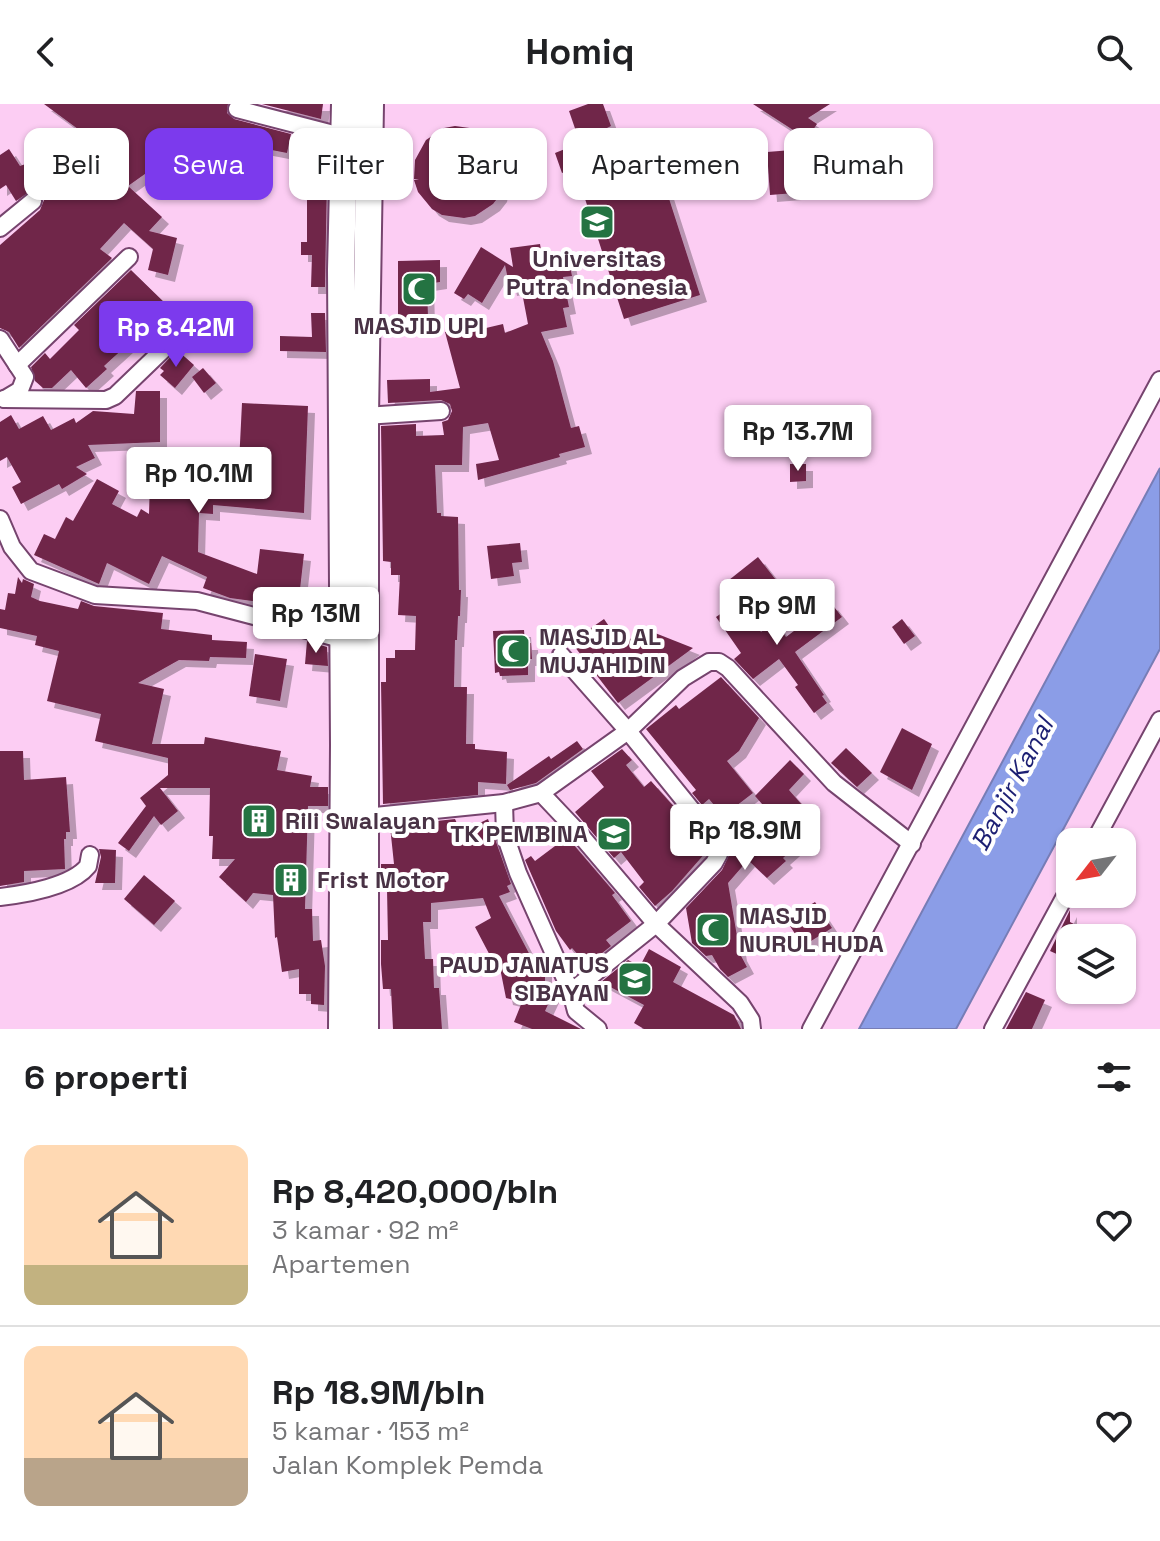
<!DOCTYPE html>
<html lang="id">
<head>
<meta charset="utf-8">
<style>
	body { margin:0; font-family:"Space Grotesk",sans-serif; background:#f6f6f6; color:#202124; height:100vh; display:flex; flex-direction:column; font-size:30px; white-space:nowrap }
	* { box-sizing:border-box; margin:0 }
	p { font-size:26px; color:#757577 }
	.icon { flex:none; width:44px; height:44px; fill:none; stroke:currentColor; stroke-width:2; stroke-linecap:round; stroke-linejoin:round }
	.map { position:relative; height:925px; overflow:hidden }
	.sheet { display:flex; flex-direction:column; background:#fff; flex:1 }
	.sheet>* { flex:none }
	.top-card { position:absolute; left:24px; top:24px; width:1112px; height:72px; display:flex; gap:16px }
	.needle { width:52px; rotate:239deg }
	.fabs { position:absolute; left:1056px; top:724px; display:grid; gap:16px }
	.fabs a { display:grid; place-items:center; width:80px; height:80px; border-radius:16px; background:#fff; box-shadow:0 2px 6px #0004; font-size:40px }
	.price { position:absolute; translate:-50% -68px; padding:0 18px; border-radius:8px; background:#fff; color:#222; font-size:26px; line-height:52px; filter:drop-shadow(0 2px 4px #0008) }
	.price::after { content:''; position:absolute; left:50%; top:48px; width:24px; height:18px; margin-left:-12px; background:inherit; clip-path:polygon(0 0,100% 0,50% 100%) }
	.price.selected { background:#7c3aed; color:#fff }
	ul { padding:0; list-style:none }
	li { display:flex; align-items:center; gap:24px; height:200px; padding:0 24px }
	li+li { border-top:2px solid #e0e0e0 }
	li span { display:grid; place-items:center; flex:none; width:224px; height:160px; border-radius:16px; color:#555 }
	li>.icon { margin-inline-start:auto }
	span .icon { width:96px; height:96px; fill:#fffc; stroke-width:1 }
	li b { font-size:34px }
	h2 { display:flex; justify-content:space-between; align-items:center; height:96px; padding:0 24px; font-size:34px }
	.chip { padding:0 28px; border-radius:16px; background:#fff; box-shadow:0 2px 6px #0004; font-size:28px; line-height:72px }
	.chip.selected { background:#7c3aed; color:#fff }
	header { display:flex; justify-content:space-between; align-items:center; height:104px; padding:0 24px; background:#fff; font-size:36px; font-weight:800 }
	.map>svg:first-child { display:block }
</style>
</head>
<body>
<header><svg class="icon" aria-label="back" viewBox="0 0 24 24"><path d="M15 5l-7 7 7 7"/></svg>Homiq<svg class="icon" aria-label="search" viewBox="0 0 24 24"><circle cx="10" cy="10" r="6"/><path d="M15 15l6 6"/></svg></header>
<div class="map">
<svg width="1160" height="925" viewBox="0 0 1160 925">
	<defs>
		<filter id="shadow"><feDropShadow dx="7" dy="7" stdDeviation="0" flood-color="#0004"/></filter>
	</defs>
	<rect width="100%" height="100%" fill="#fccdf3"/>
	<path fill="#8b9de7" stroke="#777db6" stroke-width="2" d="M 1160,364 L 1160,545 L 956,925 L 859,925 Z"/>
	<g fill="#6f264a" filter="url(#shadow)">
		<path d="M 44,0 L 228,0 L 227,9 L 234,15 L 291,30 L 287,49 L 256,43 L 256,38 L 222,31 L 221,37 L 173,28 L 183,43 L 128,82 L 162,113 L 149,127 L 177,134 L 168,171 L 148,166 L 153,145 L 124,119 L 100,145 L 112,154 L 19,244 L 9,228 L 0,224 L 0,141 L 40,106 L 44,96 L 41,90 L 32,86 L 16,97 L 6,81 L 0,85 L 0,51 L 9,45 L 20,62 L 53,50 L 58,61 L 70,44 L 92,95 L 116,68 L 75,37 L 82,28 Z"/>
		<path d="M 262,0 L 323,0 L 321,15 Z"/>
		<path d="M 588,0 L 603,0 L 611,22 L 607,24 L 622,62 L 655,51 L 700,191 L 624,215 L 575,64 L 562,69 L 555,49 L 580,39 L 569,7 Z"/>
		<path d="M 753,0 L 830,0 L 808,14 L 817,20 L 807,35 Z"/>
		<path d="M 455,22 L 477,25 L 494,39 L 501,48 L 505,69 L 500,91 L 493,100 L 475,112 L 464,114 L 442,111 L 432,105 L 418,88 L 414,76 L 419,76 L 414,75 L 415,56 L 426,36 L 444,24 Z"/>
		<path d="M 817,44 L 820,87 L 770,91 L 767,48 Z"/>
		<path d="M 307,75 L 327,75 L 325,183 L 311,183 L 312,151 L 301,151 L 301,138 L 307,138 Z"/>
		<path d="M 540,140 L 543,157 L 568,152 L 572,172 L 563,173 L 569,203 L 563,204 L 567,223 L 541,228 L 553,257 L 571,324 L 579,322 L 585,343 L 559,350 L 560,353 L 478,376 L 476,360 L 499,356 L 488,319 L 463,323 L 462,361 L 435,361 L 437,409 L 441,409 L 441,412 L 458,413 L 459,486 L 461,486 L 460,512 L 458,512 L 457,536 L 455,536 L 454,583 L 467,583 L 466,640 L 475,640 L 475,645 L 507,648 L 506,680 L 478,678 L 478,691 L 383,700 L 381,578 L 386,578 L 386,554 L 395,554 L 395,546 L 415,546 L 416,512 L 398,511 L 400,471 L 391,471 L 391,458 L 383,457 L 381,322 L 416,320 L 416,332 L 444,331 L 442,318 L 448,316 L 452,307 L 450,300 L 441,296 L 388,299 L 387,276 L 430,275 L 430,288 L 460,284 L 445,228 L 484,217 L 486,224 L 503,220 L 505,229 L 528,220 L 521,183 L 510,185 L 505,161 L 482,199 L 468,190 L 464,195 L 454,189 L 481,143 L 513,163 L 510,144 Z"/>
		<path d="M 440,156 L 440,178 L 427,180 L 428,213 L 398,213 L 398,157 Z"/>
		<path d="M 131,166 L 170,204 L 140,233 L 138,231 L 104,262 L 107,265 L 86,284 L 71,266 L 52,284 L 43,284 L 35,277 L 31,263 L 45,249 L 50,255 L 79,226 L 74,221 Z"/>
		<path d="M 311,209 L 325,209 L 326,248 L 280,247 L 280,232 L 312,233 Z"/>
		<path d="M 177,246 L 194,261 L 175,284 L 160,271 L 164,267 L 160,264 Z"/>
		<path d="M 203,264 L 216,279 L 204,289 L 192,273 Z"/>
		<path d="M 136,287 L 160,287 L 160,338 L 88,341 L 95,354 L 76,363 L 87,370 L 62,385 L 59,380 L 21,400 L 12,383 L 21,378 L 7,353 L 0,357 L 0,318 L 11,311 L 19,325 L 43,312 L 51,326 L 74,314 L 76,319 L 93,307 L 134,310 Z"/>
		<path d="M 242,299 L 308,302 L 304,409 L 213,401 L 213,410 L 199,409 L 198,448 L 257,470 L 260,445 L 304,450 L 298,503 L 230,494 L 203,484 L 207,473 L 162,452 L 149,480 L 107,459 L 99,480 L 34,451 L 44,430 L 55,435 L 66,413 L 73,417 L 97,375 L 119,387 L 112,400 L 137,413 L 141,405 L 149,410 L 150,377 L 164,377 L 162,361 L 204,358 L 206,379 L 238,380 Z"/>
		<path d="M 790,360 L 806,360 L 806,377 L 790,378 Z"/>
		<path d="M 520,439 L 522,458 L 512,459 L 514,472 L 491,475 L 487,442 Z"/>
		<path d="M 758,453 L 776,476 L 746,499 L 729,476 Z"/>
		<path d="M 18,473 L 22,479 L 23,475 L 34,480 L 31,493 L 40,497 L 78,505 L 81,497 L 94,502 L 163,509 L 161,525 L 212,531 L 212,536 L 247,538 L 246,554 L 210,553 L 209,557 L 179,556 L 138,579 L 164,585 L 152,640 L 204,640 L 205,633 L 281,647 L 277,666 L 312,672 L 310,683 L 328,683 L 328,702 L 308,702 L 305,805 L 312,805 L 313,837 L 321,836 L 325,862 L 324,901 L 311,900 L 311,890 L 299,890 L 299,865 L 282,868 L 277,833 L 275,834 L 273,791 L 253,789 L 246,798 L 219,773 L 235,755 L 212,755 L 213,732 L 209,732 L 210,684 L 160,684 L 178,707 L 161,721 L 154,712 L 129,747 L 118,739 L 146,702 L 140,694 L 168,671 L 168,654 L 95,637 L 101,610 L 47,597 L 59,547 L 35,541 L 37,532 L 0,524 L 0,505 L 5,506 L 8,489 L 15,490 Z"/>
		<path d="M 739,497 L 761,528 L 775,518 L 786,533 L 831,499 L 842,513 L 795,548 L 824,591 L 822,592 L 827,599 L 814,609 L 795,583 L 798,581 L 779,555 L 753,575 L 734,555 L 741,549 L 716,513 Z"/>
		<path d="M 604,515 L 622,541 L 641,527 L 650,527 L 693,544 L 618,599 L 571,538 Z"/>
		<path d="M 902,515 L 915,532 L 904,540 L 892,523 Z"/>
		<path d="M 524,526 L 525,539 L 531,539 L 532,555 L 528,555 L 528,571 L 500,572 L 499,568 L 495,569 L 493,527 Z"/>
		<path d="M 307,537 L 327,543 L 328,562 L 305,560 Z"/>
		<path d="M 255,550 L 287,555 L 280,597 L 249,592 Z"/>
		<path d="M 721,573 L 759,614 L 739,647 L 727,657 L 753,689 L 723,712 L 709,695 L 702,701 L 692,689 L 696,686 L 646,625 L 676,601 L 679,605 Z"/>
		<path d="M 902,624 L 932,640 L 912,686 L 880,668 Z"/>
		<path d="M 577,637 L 583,645 L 536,679 L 510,686 L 507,681 L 549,652 L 551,655 Z"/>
		<path d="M 846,644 L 872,669 L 857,683 L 831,659 Z"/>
		<path d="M 622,645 L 632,656 L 626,661 L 644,683 L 651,677 L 685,715 L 682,717 L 707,747 L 672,787 L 655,802 L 639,783 L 644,778 L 621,748 L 614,754 L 575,708 L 604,683 L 591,667 Z"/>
		<path d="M 0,647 L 23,647 L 24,676 L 66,673 L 70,728 L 66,728 L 66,735 L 64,735 L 65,765 L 24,767 L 24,778 L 0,782 Z"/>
		<path d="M 790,656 L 804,670 L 789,686 L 803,702 L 785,720 L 801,738 L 783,754 L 786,757 L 767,774 L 748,756 L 728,779 L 740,850 L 747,863 L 728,873 L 720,865 L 712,851 L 706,852 L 692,839 L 686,804 L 722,766 L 730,749 L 771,710 L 755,692 Z"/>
		<path d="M 455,715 L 461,728 L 488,715 L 511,780 L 507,782 L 510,788 L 499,792 L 532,855 L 542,850 L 548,864 L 545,866 L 545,886 L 553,890 L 545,907 L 581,925 L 532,925 L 514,918 L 522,898 L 506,894 L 499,859 L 495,861 L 475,823 L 491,814 L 483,794 L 431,799 L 431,818 L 423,818 L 425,855 L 433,855 L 434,884 L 439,884 L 442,925 L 393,925 L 391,885 L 383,885 L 381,860 L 381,836 L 388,836 L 387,785 L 381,785 L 381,760 L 394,760 L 390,722 Z"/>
		<path d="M 567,733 L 615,789 L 612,791 L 631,817 L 606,836 L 611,842 L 587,861 L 572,844 L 570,846 L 556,827 L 525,756 L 531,752 L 535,757 Z"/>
		<path d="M 99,745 L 116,746 L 115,779 L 95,779 L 101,753 Z"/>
		<path d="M 144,771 L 175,797 L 154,821 L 124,795 Z"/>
		<path d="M 815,798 L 832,824 L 803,842 L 786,816 Z"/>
		<path d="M 1070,806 L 1070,818 L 1082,824 L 1077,834 L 1070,834 L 1070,856 L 1050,847 Z"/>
		<path d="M 649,845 L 681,863 L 673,878 L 734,911 L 741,925 L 644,925 L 634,919 L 644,901 L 601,878 L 628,856 L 640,862 Z"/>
		<path d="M 1026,888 L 1045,896 L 1032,925 L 1006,925 Z"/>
	</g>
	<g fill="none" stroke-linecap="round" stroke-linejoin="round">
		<defs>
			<g id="street">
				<path d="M 237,5 L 345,33"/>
				<path d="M 0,124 L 33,97"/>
				<path d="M 0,235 L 25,273 L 20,286 L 5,295"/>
				<path d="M 17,261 L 129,153"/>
				<path d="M 4,295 L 106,296 L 115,292 L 167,242"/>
				<path d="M 365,312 L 441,307"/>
				<path d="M 0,415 L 12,443 L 31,467 L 95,491 L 197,497 L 341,535"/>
				<path d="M 541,689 L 576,726 L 656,820 L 740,899 L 751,916 L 752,925"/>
				<path d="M 504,699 L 505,731 L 518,769 L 571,888 L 656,820 L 714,759 L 719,750 L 717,737 L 628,627 L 561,551"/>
				<path d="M 365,713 L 504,699 L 541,689 L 628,627 L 683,574 L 709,558 L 719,558 L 728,564 L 834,679 L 912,740"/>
				<path d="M 1094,738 L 1160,616"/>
				<path d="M 0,793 C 26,790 72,782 88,762 L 90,751"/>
				<path d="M 571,888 L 576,907 L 598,925"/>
				<path d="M 811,925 L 1160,276"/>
				<path d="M 993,925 L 1070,783"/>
			</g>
			<g id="primary">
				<path d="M 342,925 L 344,641 L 341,166 L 345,0"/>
				<path d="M 365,925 L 365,312 L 370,0"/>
			</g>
		</defs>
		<use href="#street" stroke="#76446e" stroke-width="20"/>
		<use href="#primary" stroke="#76446e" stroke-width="30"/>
		<use href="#street" stroke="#fff" stroke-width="16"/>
		<use href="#primary" stroke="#fff" stroke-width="26"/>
	</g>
	<defs>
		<symbol id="university-square" viewBox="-11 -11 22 22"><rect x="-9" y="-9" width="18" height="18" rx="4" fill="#247342" stroke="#fff"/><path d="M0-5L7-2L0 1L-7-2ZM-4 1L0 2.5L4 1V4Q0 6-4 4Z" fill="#fff"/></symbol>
		<symbol id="mosque-square" viewBox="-11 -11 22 22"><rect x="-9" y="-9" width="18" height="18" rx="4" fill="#247342" stroke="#fff"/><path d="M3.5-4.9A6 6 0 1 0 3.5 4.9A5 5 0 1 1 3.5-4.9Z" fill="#fff"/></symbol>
		<symbol id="building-square" viewBox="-11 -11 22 22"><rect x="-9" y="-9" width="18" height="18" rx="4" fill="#247342" stroke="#fff"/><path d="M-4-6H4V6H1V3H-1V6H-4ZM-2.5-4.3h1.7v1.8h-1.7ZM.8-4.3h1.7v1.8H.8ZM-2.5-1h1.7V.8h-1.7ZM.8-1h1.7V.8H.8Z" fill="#fff"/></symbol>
		<symbol id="school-square" viewBox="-11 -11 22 22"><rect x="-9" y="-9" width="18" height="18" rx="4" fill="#247342" stroke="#fff"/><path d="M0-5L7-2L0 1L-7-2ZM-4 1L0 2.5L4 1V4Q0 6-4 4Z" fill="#fff"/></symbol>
	</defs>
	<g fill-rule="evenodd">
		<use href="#university-square" x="577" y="98" width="40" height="40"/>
		<use href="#mosque-square" x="399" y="165" width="40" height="40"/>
		<use href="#mosque-square" x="493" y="527" width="40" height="40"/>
		<use href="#building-square" x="239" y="697" width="40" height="40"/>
		<use href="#school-square" x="594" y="710" width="40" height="40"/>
		<use href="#building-square" x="271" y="756" width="40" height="40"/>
		<use href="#mosque-square" x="693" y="806" width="40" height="40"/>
		<use href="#school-square" x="615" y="855" width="40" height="40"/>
	</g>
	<g text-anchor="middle" stroke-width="8" stroke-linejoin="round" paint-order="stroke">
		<g font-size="24" font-weight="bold" fill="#493245" stroke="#fff" text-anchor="start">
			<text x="597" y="163" text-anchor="middle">Universitas<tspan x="597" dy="28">Putra Indonesia</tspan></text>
			<text x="419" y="230" text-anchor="middle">MASJID UPI</text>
			<text x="539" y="541">MASJID AL<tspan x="539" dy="28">MUJAHIDIN</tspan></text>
			<text x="285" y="725">Rili Swalayan</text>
			<text x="588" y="738" text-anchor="end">TK PEMBINA</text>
			<text x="317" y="784">Frist Motor</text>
			<text x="739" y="820">MASJID<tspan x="739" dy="28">NURUL HUDA</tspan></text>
			<text x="609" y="869" text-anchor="end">PAUD JANATUS<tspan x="609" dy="28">SIBAYAN</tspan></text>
		</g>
		<g font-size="26" font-style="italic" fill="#1c1f73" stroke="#fff">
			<text transform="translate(1012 680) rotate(-62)" y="9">Banjir Kanal</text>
		</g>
	</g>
</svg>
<div class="fabs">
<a><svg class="needle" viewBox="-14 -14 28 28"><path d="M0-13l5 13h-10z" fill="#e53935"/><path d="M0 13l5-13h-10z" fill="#757577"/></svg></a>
<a><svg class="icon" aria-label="layers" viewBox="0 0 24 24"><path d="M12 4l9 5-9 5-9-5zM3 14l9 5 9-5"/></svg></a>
</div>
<b class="price selected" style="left:176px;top:265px">Rp 8.42M</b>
<b class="price" style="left:798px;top:369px">Rp 13.7M</b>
<b class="price" style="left:199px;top:411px">Rp 10.1M</b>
<b class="price" style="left:777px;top:543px">Rp 9M</b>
<b class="price" style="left:316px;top:551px">Rp 13M</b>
<b class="price" style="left:745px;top:768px">Rp 18.9M</b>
<div class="top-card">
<a class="chip">Beli</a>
<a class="chip selected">Sewa</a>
<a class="chip">Filter</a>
<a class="chip">Baru</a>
<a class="chip">Apartemen</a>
<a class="chip">Rumah</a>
</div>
</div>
<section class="sheet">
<h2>6 properti<svg class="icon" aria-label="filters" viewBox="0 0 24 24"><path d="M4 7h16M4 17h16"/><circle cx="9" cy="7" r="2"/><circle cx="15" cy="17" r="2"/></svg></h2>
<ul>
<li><span style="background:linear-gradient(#ffd9b3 75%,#c2b280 0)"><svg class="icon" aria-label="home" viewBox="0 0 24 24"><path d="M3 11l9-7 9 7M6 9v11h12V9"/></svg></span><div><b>Rp 8,420,000/bln</b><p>3 kamar · 92 m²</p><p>Apartemen</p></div><svg class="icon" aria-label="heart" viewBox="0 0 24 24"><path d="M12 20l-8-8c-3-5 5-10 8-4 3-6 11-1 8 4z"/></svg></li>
<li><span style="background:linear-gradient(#ffd9b3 70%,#b9a48a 0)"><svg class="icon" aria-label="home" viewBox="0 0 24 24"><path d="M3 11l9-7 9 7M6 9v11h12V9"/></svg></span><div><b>Rp 18.9M/bln</b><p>5 kamar · 153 m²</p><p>Jalan Komplek Pemda</p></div><svg class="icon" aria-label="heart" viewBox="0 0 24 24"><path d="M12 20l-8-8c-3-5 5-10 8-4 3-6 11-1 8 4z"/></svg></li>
</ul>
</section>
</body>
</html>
